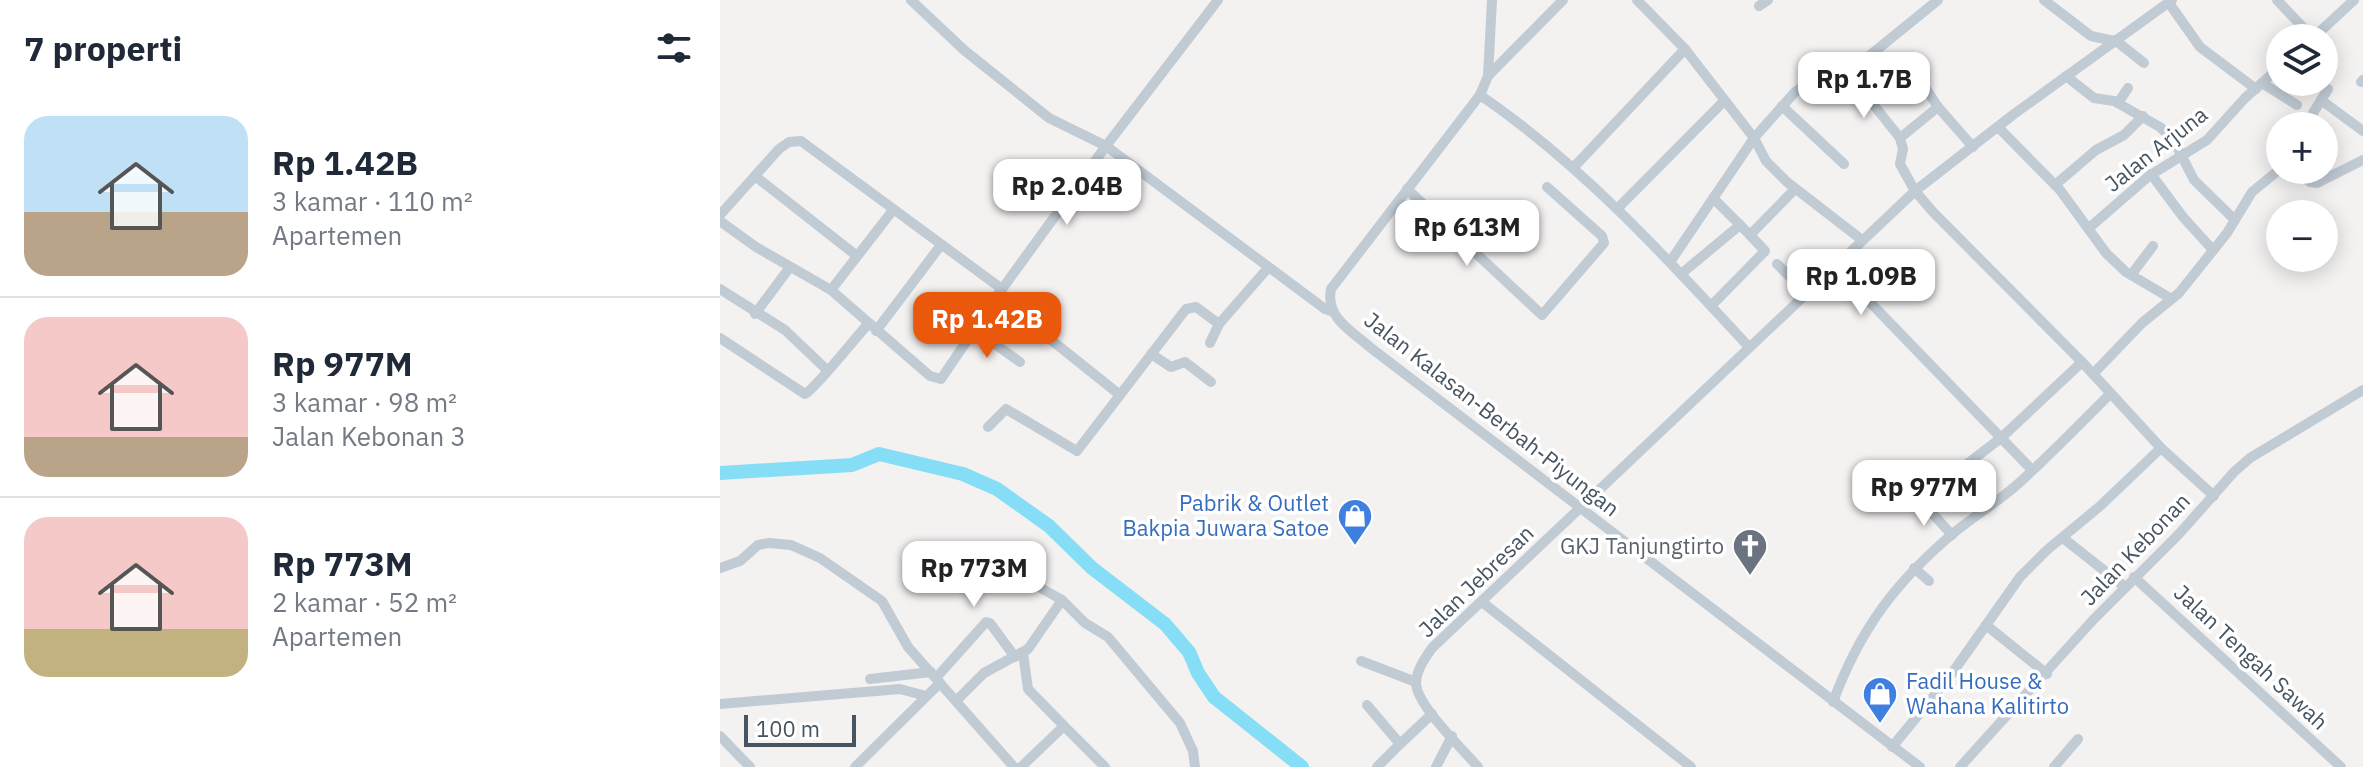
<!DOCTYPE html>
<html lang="id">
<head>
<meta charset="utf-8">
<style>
	body { margin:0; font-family:"IBM Plex Sans",sans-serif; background:#f2f2f3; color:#1f2937; height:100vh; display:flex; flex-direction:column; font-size:30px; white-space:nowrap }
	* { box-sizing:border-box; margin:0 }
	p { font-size:26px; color:#747a83 }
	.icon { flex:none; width:44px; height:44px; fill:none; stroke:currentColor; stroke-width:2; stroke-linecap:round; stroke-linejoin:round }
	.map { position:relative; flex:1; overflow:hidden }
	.panel { display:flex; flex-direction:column; background:#fff; width:720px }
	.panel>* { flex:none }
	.buttons { position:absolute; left:1546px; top:24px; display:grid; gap:16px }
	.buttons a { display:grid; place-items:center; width:72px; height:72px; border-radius:50%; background:#fff; box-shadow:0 4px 20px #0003; font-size:40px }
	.scale { position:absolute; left:24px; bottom:20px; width:112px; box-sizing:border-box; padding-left:8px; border:4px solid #475461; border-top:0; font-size:22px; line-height:28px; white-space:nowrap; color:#475461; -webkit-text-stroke:6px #fff; paint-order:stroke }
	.price { position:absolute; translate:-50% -68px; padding:0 18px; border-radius:16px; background:#fff; color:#222; font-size:26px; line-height:52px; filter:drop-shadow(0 2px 4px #0008) }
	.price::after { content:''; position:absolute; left:50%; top:48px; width:24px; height:18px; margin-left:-12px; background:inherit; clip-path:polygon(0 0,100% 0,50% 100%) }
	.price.on { background:#ea580c; color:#fff }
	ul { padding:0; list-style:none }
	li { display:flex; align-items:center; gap:24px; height:200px; padding:0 24px }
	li+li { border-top:2px solid #e0e1e3 }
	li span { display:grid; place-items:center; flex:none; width:224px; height:160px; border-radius:24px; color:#555 }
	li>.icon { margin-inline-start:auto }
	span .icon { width:96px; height:96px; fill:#fffc; stroke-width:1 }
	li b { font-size:34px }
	h2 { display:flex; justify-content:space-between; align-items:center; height:96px; padding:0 24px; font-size:34px }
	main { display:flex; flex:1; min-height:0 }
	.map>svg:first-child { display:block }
</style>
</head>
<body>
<main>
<section class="panel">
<h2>7 properti<svg class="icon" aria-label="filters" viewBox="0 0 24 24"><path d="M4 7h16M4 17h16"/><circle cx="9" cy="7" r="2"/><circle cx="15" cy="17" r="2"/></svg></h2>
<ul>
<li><span style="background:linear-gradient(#bfe0f5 60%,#b9a48a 0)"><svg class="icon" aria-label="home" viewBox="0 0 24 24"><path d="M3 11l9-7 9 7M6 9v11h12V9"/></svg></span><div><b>Rp 1.42B</b><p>3 kamar · 110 m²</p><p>Apartemen</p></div></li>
<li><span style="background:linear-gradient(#f6c9c9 75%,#b9a48a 0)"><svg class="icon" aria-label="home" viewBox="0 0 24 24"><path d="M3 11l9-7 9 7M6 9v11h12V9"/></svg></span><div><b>Rp 977M</b><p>3 kamar · 98 m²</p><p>Jalan Kebonan 3</p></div></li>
<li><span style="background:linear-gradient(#f6c9c9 70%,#c2b280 0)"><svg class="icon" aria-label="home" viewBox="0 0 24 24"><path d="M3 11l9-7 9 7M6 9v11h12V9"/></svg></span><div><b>Rp 773M</b><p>2 kamar · 52 m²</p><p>Apartemen</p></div></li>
</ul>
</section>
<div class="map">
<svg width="1643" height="767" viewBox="0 0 1643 767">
	<rect width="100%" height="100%" fill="#f4f1f1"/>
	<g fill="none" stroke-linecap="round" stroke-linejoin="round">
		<path stroke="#85def6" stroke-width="14" d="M 0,473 L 132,465 L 159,454 L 243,474 L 277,489 L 329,526 L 372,568 L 445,624 L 469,652 L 478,673 L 494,697 L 582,767"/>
		<g stroke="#c1cbd4" stroke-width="10">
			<path d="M 191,0 L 244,50 L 329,118 L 386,146 L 605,309 L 611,311"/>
			<path d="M 772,0 L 768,76 L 760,95 L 611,289 C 605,318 632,331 651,348 L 1200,767"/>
			<path d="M 917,0 L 965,49 L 1034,138 L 1046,161 L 1067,182 L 1142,240"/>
			<path d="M 1324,0 L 1371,36 L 1394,41"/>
			<path d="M 1557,0 L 1593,38"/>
			<path d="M 1449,3 L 1480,47 L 1536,89"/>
			<path d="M 1039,6 L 1048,0"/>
			<path d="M 1593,38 L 1634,0"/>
			<path d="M 1395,40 L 1424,63"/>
			<path d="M 768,76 L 843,0"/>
			<path d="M 1346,76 L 1374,98 L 1394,101 L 1440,127 L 1454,141 L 1474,180 L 1515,220"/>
			<path d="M 1122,78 L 1218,0"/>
			<path d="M 1641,82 L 1643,80"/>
			<path d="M 1542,83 L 1577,105"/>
			<path d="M 1137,84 L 1181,60"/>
			<path d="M 1204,86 L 1218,107"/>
			<path d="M 760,95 C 862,165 945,256 1028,346"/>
			<path d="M 1601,100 L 1643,131"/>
			<path d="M 1398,103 L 1408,88"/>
			<path d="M 1062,106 L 1124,164"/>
			<path d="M 1585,126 L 1608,89"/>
			<path d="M 1278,127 L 1340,190 L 1386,253 L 1406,272 L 1450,298"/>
			<path d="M 1180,138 L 1218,107 L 1253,147"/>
			<path d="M 854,167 L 965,49"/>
			<path d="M 1574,170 L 1590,182 L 1597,183 L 1643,160"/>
			<path d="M 1431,174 L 1463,217 L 1493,250"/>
			<path d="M 35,176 L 137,256"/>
			<path d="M 1335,185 L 1376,150 L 1404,135 L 1423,116"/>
			<path d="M 687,189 L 822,315 L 884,243 L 882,236 L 827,187"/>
			<path d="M 993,198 L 1030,235 L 1075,189"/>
			<path d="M 897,209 L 1004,101"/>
			<path d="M 0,215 L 59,149 L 69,142 L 81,141 L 282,289"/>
			<path d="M 0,221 L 36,247 L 111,290 L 210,376 L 221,379 L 282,289 L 386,146 L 498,0"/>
			<path d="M 1369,228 L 1429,176 L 1487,140 L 1525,98 L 1560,67"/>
			<path d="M 950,262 L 1034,138 L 1075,92 L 1085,85 L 1110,77 L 1137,84 L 1180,138 L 1183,149 L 1180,164 L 1195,191 L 1213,212 L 1362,362 L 1441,448 L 1494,496"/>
			<path d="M 1057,264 L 1086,293"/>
			<path d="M 1115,266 L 1312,470"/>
			<path d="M 961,274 L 1020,225"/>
			<path d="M 1411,275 L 1433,246"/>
			<path d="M 0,289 L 65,330 L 107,370"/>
			<path d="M 111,290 L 173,210"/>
			<path d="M 276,296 L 400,395 L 466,309 L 476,307 L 499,324 L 547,269"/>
			<path d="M 991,306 L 1045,251 L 1030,235"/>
			<path d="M 35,314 L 70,267"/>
			<path d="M 254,329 L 300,362"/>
			<path d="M 156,331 L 221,245"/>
			<path d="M 0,338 L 85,394 C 94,390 137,336 148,324"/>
			<path d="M 490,343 L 499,324"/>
			<path d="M 431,354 L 451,367 L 465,362 L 491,382"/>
			<path d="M 1373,374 L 1422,323 L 1459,293 L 1507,233 L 1532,192 L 1560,169"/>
			<path d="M 268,427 L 286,409 L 357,451 L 400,395"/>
			<path d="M 1232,535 L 1200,500 L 1281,438 L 1362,362"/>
			<path d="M 1343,538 L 1405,587"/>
			<path d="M 0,568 L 20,561 L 38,545 L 49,543 L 71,545 L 100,558 L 162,601 L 188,647 L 294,767"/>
			<path d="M 1194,568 L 1209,581"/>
			<path d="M 1414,577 L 1621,767"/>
			<path d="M 303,578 L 342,600 L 365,623 L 388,637 L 460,723 L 473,751 L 475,767"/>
			<path d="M 762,602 L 971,767"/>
			<path d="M 1266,625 L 1327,674"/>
			<path d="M 303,653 L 308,689 L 344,726"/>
			<path d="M 641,661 L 696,682"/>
			<path d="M 216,678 L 266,622 L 270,623 L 295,657"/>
			<path d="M 150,679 L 211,672"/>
			<path d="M 236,701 L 264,673 L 308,649 L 342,600"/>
			<path d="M 1113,702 C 1140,629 1176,581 1236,531 C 1256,515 1279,501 1299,483 C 1330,455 1360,424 1390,394"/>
			<path d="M 0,704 L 180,689 L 206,696"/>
			<path d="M 647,705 L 680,744 L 712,714"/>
			<path d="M 0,736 L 30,767"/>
			<path d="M 1172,747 L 1228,679 L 1300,577 L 1327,550 L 1379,507 L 1441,448"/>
			<path d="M 135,767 L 220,683"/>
			<path d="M 301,767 L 344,726 L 385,767"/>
			<path d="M 657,767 L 680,744"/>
			<path d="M 716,767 L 732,736"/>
			<path d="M 758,767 C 743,749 695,704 696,682 C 697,669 705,658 712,648 L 1195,191 L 1294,114 L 1452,0"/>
			<path d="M 1240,767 L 1373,620 L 1459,534 L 1514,472 L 1530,458 L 1643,390"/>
			<path d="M 1334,767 L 1358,739"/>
		</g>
	</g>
	<defs>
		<symbol id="shop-pin" viewBox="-11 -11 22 30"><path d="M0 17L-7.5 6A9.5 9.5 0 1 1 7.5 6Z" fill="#3f7fe0" stroke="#fff"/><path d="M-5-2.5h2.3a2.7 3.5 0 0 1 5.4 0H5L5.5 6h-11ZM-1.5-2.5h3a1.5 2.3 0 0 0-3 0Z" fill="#fff"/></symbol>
		<symbol id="church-pin" viewBox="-11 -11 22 30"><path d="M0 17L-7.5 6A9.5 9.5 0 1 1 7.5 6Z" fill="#6b7280" stroke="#fff"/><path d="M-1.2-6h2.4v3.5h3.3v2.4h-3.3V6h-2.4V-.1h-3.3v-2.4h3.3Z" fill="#fff"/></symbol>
	</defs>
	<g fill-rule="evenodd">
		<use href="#shop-pin" x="615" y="496" width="40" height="54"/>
		<use href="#church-pin" x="1010" y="526" width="40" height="54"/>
		<use href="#shop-pin" x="1140" y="674" width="40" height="54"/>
	</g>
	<g text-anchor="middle" stroke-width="7" stroke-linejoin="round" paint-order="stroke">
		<g font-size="22" fill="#475461" stroke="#fff">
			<text transform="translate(1436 149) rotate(-38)" y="8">Jalan Arjuna</text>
			<text transform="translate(772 414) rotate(38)" y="8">Jalan Kalasan-Berbah-Piyungan</text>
			<text transform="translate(1415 549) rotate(-46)" y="8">Jalan Kebonan</text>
			<text transform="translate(756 581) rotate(-44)" y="8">Jalan Jebresan</text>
			<text transform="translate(1531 657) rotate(43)" y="8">Jalan Tengah Sawah</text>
		</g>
		<g font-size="22" fill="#366cbe" stroke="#fff" text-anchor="end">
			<text x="609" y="511">Pabrik &amp; Outlet<tspan x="609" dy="25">Bakpia Juwara Satoe</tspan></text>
			<text x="1186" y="689" text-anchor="start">Fadil House &amp;<tspan x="1186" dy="25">Wahana Kalitirto</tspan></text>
		</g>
		<g font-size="22" fill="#5b616d" stroke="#fff" text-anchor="end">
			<text x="1004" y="554">GKJ Tanjungtirto</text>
		</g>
	</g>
</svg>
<div class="buttons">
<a><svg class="icon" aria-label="layers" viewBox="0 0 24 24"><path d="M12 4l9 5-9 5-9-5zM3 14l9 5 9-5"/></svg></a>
<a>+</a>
<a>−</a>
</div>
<div class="scale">100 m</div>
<b class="price" style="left:1144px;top:120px">Rp 1.7B</b>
<b class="price" style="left:347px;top:227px">Rp 2.04B</b>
<b class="price" style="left:747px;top:268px">Rp 613M</b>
<b class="price" style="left:1141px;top:317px">Rp 1.09B</b>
<b class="price on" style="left:267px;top:360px">Rp 1.42B</b>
<b class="price" style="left:1204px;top:528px">Rp 977M</b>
<b class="price" style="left:254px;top:609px">Rp 773M</b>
</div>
</main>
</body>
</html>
